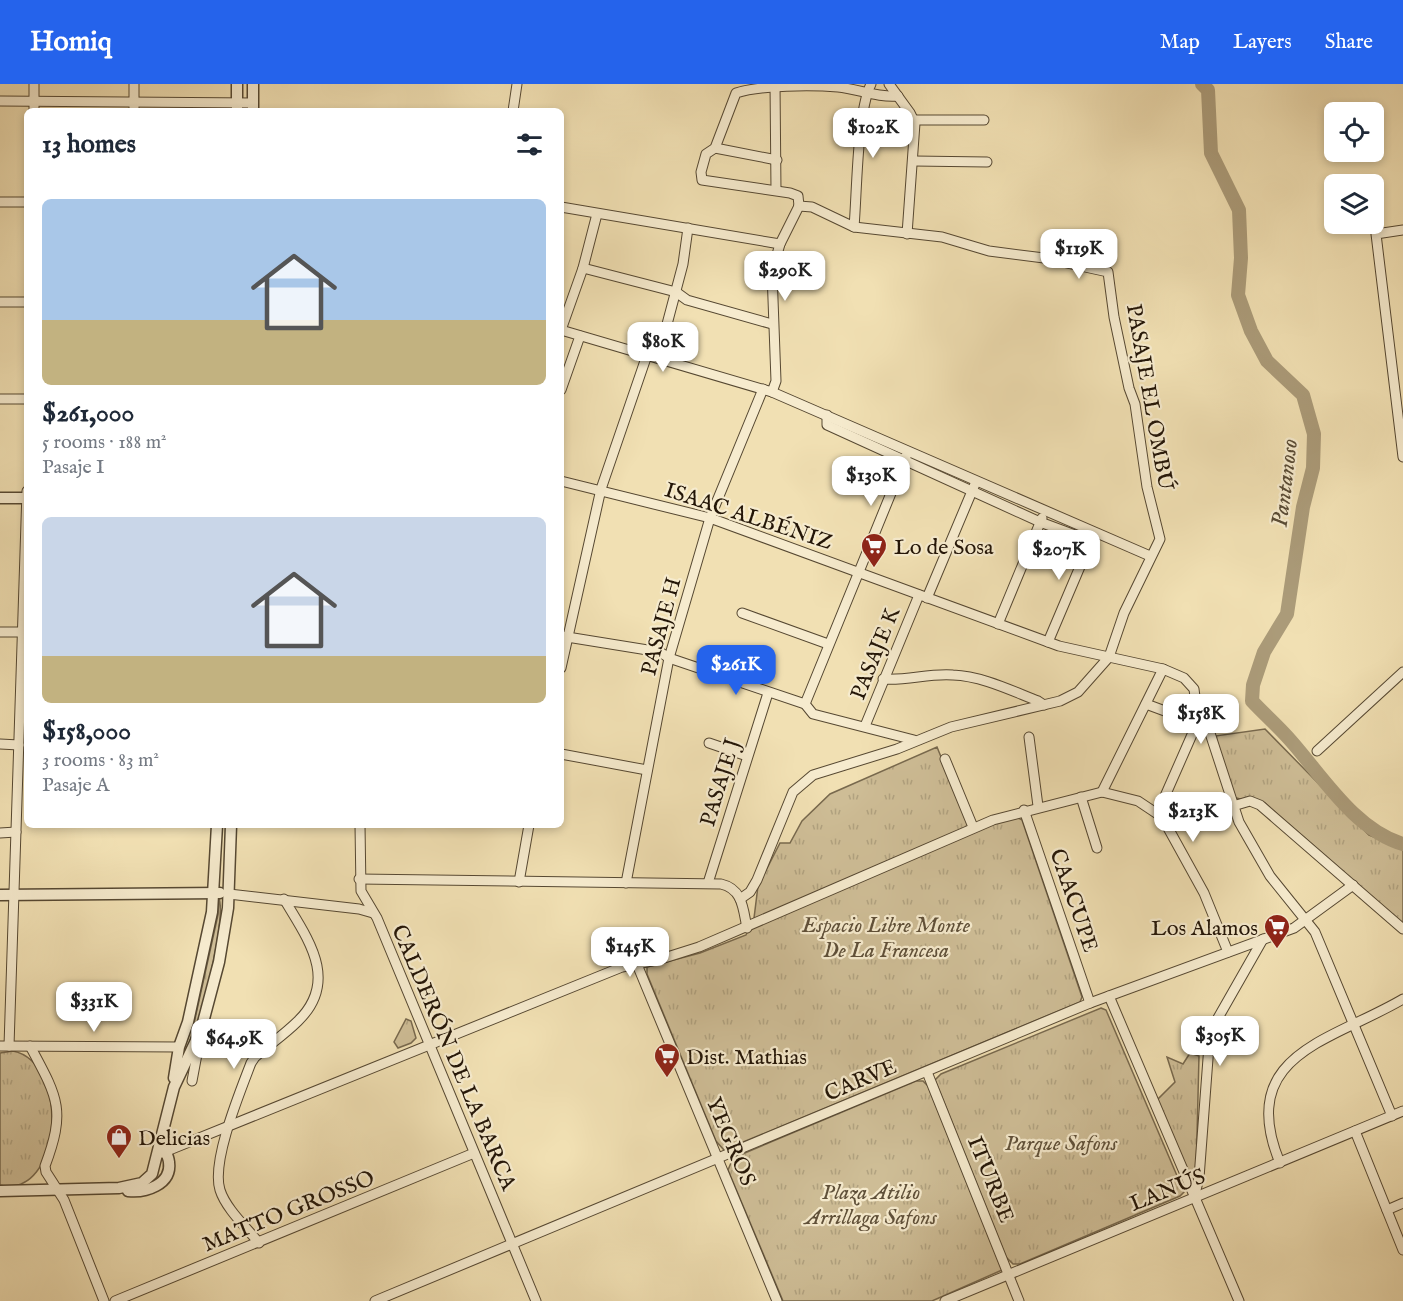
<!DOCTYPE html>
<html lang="en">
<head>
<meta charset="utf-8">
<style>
	body { margin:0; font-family:"IM FELL English",serif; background:#f2f2f3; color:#1f2937; height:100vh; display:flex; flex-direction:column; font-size:22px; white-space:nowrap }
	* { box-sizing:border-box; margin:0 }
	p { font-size:20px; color:#747a83 }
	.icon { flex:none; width:33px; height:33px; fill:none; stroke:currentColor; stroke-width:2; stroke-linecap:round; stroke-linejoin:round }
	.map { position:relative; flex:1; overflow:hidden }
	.drawer { position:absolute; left:24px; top:24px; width:540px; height:720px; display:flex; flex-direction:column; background:#fff; border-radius:9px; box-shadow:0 3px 9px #0003 }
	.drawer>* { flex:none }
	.buttons { position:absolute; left:1324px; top:18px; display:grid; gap:12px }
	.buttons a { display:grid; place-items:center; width:60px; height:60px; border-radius:9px; background:#fff; box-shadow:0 3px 9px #0003; font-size:30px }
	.price { position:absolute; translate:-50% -51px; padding:0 14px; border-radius:12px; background:#fff; color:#222; font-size:20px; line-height:39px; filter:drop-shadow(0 2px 3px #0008) }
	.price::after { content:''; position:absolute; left:50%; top:36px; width:18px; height:14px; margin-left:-9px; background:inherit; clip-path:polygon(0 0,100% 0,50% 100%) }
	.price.on { background:#2563eb; color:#fff }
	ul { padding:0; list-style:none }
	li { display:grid; align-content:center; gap:12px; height:318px; padding:0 18px }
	li span { display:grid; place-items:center; height:186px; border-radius:9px; color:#555 }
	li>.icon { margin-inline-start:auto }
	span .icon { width:108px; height:108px; fill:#fffc; stroke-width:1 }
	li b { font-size:26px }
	h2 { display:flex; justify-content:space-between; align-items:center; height:72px; padding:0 18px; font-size:26px }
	header { display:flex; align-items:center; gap:36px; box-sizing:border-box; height:84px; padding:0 30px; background:#2563eb; color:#fff }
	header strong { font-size:28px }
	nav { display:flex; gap:33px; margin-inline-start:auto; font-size:21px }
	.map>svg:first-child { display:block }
</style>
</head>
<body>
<header>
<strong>Homiq</strong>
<nav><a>Map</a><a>Layers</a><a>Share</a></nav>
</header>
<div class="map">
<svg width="1403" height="1217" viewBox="0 0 1403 1217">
	<defs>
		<pattern id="grass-tufts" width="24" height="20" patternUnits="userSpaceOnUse" patternTransform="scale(1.5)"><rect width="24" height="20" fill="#cebd96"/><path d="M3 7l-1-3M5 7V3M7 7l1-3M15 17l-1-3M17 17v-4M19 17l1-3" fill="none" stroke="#b1a280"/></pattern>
	</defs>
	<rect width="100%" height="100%" fill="#f1e0b3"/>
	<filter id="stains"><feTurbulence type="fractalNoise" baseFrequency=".00333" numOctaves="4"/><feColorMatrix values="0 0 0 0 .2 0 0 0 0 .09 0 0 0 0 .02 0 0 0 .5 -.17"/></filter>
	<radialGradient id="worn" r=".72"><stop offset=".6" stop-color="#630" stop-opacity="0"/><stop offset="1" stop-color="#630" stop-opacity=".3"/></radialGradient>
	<g fill="url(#grass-tufts)" stroke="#78694e" stroke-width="1.5">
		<path d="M 1265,645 L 1369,751 L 1403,764 L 1403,840 L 1265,719 C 1255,714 1243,718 1234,713 L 1215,652 Z"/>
		<path d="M 937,663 L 972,749 C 985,744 1009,727 1022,736 L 1082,913 L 1080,918 L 724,1066 L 716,1057 L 647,890 L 647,883 L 700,869 L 746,851 L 754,834 L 758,802 L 780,759 L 790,759 L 802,737 L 830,710 Z"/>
		<path d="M 219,813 C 226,838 201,937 189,962 L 218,831 Z"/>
		<path d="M 1101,924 L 1106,926 L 1184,1108 L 1180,1112 L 1020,1180 L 1013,1180 L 1006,1173 L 935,996 L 941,990 Z"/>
		<path d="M 406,935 L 411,937 L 416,954 L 411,959 L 398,964 L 394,958 Z"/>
		<path d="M 13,967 C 71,979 62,1116 0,1101 L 0,969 Z"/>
		<path d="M 1190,969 L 1199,972 L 1196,1091 L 1193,1098 L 1157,1016 L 1175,998 L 1167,973 L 1183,980 Z"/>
		<path d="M 916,997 L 923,997 L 928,1002 L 1002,1186 L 932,1217 L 783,1217 L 728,1086 L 733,1074 Z"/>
	</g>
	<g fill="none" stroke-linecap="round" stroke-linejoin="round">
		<path stroke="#ab9b79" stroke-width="14" d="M 1202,0 L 1208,6 L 1211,69 L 1239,126 L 1241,174 L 1238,211 L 1251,247 L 1267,277 L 1303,311 L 1314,350 L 1313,384 L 1303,423 L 1287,530 L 1264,568 L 1253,601 L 1252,617 C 1264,630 1279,643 1291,657 C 1322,692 1355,746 1403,760"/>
		<defs>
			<g id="minor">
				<path d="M 134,0 L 134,27"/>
				<path d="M 775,0 L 776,106"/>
				<path d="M 889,0 L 910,29 L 915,39 L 907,150"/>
				<path d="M 0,17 L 253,19"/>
				<path d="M 34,27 L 34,0"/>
				<path d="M 513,27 L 517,0"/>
				<path d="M 913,36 L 984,36"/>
				<path d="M 715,64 L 777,76"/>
				<path d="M 914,77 L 987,78"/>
				<path d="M 0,118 L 27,118"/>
				<path d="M 799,122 L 798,112 L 790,109 L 702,96 L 701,88 L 706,70 L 715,64 L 736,9 C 761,1 812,1 838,3 C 858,5 878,14 898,12"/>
				<path d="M 561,123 L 780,160"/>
				<path d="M 854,143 C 857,109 857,28 871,0"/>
				<path d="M 1403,146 L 1376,150 L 1403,373"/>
				<path d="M 583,184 L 676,208 L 687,216 L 772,240"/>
				<path d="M 0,218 L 27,218"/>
				<path d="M 561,246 L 772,308 L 1150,472"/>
				<path d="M 561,246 L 583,184 L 597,130"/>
				<path d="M 658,274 L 683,180 L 688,144"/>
				<path d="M 561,306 L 580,252"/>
				<path d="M 772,308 L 776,297 L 772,188 L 780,160 L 799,122"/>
				<path d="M 0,315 L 27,315"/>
				<path d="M 827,331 L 827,341 L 1040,438 L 1091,457"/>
				<path d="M 561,397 L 710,434 L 1059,562 L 1163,585 L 1184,594 L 1194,605 L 1198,637 L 1158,728"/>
				<path d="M 927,514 L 975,400"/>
				<path d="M 742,529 L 828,560"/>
				<path d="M 998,540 L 1042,434"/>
				<path d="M 0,548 L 22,548"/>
				<path d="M 561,552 L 660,568 L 669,574 L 805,620 L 813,630 L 914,656"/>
				<path d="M 1048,558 L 1093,452"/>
				<path d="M 561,584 L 601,405 L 647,271"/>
				<path d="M 883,595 C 907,597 929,589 953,591 C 982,592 1012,607 1038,617 L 1044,621"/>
				<path d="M 805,620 L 907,370"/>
				<path d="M 1146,620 L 1208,643 L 1239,738 L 1270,792 L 1315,848 L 1392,1032"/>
				<path d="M 865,642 L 919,511"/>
				<path d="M 1029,653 L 1038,722"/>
				<path d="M 709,659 L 747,672"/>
				<path d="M 0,660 L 19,661"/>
				<path d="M 1317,667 L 1403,588"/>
				<path d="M 561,670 L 647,686"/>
				<path d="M 945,675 L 973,743"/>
				<path d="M 1102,708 L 1163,585"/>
				<path d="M 1081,713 L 1097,764"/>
				<path d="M 1233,722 L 1250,717 L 1260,721 L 1403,845"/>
				<path d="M 1024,726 L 1090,919"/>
				<path d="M 360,741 L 361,807 L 377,834 L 536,1217"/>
				<path d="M 0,749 L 16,748"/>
				<path d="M 359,795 L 721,800 C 743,805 743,825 747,844"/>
				<path d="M 519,798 L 529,741"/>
				<path d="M 626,799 L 669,574 L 710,434 L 763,305"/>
				<path d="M 708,799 L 768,609"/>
				<path d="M 229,810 L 359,825 L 373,829"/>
				<path d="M 740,815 L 750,808 L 757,796 L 793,708 L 813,691 L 897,665 L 951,643 L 1060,617 L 1078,608 L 1109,573 L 1124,529 L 1160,455 L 1147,403 L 1135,320 L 1129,304 L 1114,233 L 1108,188 L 1044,174 L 989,167 L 942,153 L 854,143 L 812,123 L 799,122"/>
				<path d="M 636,878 L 777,1217"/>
				<path d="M 1109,912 L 1239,1217"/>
				<path d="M 0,962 L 179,963"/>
				<path d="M 9,962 L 27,407"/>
				<path d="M 30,962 C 58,1014 66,1026 45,1082 L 46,1088 L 64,1116 L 104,1217"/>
				<path d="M 927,988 L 1019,1217"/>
				<path d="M 192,997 L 201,949"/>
				<path d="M 1355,1047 L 1403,1166"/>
				<path d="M 162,1069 L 622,883 L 661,875 L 699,863 L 993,736 L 1102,708 L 1138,717 L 1162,733 L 1204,809 L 1228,868"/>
				<path d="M 1280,1079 C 1235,970 1332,957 1403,915"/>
				<path d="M 1194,1114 L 1199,1094 L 1210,948 L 1263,855"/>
				<path d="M 1387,1126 L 1403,1119"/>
				<path d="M 259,1159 C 247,1144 226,1125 220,1106 C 211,1078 240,1008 251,979 L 255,973 C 269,961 285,950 298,937 C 340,896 307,854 284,815"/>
				<path d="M 115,1217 L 474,1069"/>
				<path d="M 375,1217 L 1090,919 L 1294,844 L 1353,801"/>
				<path d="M 945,1217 L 1403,1027"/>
			</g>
			<g id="tertiary">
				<path d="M 237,27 L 237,0"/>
				<path d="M 253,27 L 253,0"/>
				<path d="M 0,414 L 27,414"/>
				<path d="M 0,811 L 220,809"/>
				<path d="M 174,994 L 179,963 L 188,938 L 212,828 L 217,741"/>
				<path d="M 0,1107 L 119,1104 L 142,1099 L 152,1090 L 174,1003 L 201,946 L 219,878 L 228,824 L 231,741"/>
				<path d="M 128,1107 C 145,1109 172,1101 169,1078 C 168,1069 162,1063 161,1055"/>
			</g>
		</defs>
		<use href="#minor" stroke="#564832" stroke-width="11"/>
		<use href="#tertiary" stroke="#564832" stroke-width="13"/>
		<use href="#minor" stroke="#f6ebce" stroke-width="9"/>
		<use href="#tertiary" stroke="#f6ebce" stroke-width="10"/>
	</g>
	<defs>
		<symbol id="supermarket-pin" viewBox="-11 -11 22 30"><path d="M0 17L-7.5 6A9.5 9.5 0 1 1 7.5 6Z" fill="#8f2418" stroke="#f6ebce"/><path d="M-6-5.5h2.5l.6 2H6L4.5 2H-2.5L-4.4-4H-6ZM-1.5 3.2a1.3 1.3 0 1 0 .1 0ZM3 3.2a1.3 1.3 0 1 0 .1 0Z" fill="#fff"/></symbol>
		<symbol id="shop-pin" viewBox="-11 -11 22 30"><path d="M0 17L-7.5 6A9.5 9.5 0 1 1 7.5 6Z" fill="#8f2418" stroke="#f6ebce"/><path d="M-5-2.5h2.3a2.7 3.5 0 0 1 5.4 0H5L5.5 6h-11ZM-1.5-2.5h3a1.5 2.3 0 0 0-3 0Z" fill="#fff"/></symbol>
	</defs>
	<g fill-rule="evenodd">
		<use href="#supermarket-pin" x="859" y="447" width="30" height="40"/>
		<use href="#supermarket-pin" x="1262" y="828" width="30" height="40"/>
		<use href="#supermarket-pin" x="652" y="957" width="30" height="40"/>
		<use href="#shop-pin" x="104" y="1038" width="30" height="40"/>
	</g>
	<g text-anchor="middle" stroke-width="4.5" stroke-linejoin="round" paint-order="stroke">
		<g font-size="22" fill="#231507" stroke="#f6ebce">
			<text transform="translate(1151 313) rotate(80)" y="8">PASAJE EL OMBÚ</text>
			<text transform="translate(749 431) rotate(18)" y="8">ISAAC ALBÉNIZ</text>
			<text transform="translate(660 542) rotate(-75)" y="8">PASAJE H</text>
			<text transform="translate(874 569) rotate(-68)" y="8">PASAJE K</text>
			<text transform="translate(719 698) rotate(-73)" y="8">PASAJE J</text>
			<text transform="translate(1075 816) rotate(71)" y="8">CAACUPE</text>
			<text transform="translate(455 973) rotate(67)" y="8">CALDERÓN DE LA BARCA</text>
			<text transform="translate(860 995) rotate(-23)" y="8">CARVE</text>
			<text transform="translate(732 1057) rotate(67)" y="8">YEGROS</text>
			<text transform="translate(992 1095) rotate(68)" y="8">ITURBE</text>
			<text transform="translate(1167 1105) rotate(-22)" y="8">LANÚS</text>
			<text transform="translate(288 1126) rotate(-22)" y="8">MATTO GROSSO</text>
		</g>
		<g font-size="22" fill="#231507" stroke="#f6ebce" text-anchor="start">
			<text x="894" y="470">Lo de Sosa</text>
			<text x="1258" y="851" text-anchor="end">Los Alamos</text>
			<text x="686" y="980">Dist. Mathias</text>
			<text x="138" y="1061">Delicias</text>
		</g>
		<g font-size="22" font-style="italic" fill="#5f5039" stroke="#f6ebce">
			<text x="886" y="848">Espacio Libre Monte<tspan x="886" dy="25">De La Francesa</tspan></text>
			<text x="1061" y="1066">Parque Safons</text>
			<text x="871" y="1115">Plaza Atilio<tspan x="871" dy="25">Arrillaga Safons</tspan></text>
		</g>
		<g font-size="24" font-style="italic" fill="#594b35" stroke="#f6ebce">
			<text transform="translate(1284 399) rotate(-83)" y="8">Pantanoso</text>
		</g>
	</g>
	<rect width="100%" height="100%" filter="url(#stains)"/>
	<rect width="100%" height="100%" fill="url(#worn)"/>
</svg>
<div class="buttons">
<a><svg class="icon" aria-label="locate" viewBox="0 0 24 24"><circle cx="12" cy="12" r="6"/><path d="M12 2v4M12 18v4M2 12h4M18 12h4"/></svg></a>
<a><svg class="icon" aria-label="layers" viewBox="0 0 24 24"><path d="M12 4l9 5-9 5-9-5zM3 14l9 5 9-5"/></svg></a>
</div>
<b class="price" style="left:873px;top:75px">$102K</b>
<b class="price" style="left:1079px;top:196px">$119K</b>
<b class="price" style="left:785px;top:218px">$290K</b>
<b class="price" style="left:663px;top:289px">$80K</b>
<b class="price" style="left:871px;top:423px">$130K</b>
<b class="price" style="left:1059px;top:497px">$207K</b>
<b class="price on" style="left:736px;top:612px">$261K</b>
<b class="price" style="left:1201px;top:661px">$158K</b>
<b class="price" style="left:1193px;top:759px">$213K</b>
<b class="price" style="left:630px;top:894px">$145K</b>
<b class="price" style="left:94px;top:949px">$331K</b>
<b class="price" style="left:1220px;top:983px">$305K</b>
<b class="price" style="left:234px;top:986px">$64.9K</b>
<section class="drawer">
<h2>13 homes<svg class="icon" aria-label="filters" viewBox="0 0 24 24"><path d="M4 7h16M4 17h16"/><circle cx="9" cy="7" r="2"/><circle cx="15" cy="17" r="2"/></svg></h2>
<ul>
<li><span style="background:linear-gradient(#a9c7e8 65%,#c2b280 0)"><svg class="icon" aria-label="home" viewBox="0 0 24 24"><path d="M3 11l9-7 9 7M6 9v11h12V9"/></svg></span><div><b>$261,000</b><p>5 rooms · 188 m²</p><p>Pasaje I</p></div></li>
<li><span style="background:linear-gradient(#c9d6e8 75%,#c2b280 0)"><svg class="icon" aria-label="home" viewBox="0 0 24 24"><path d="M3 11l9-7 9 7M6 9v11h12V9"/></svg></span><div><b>$158,000</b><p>3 rooms · 83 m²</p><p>Pasaje A</p></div></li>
</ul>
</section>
</div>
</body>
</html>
